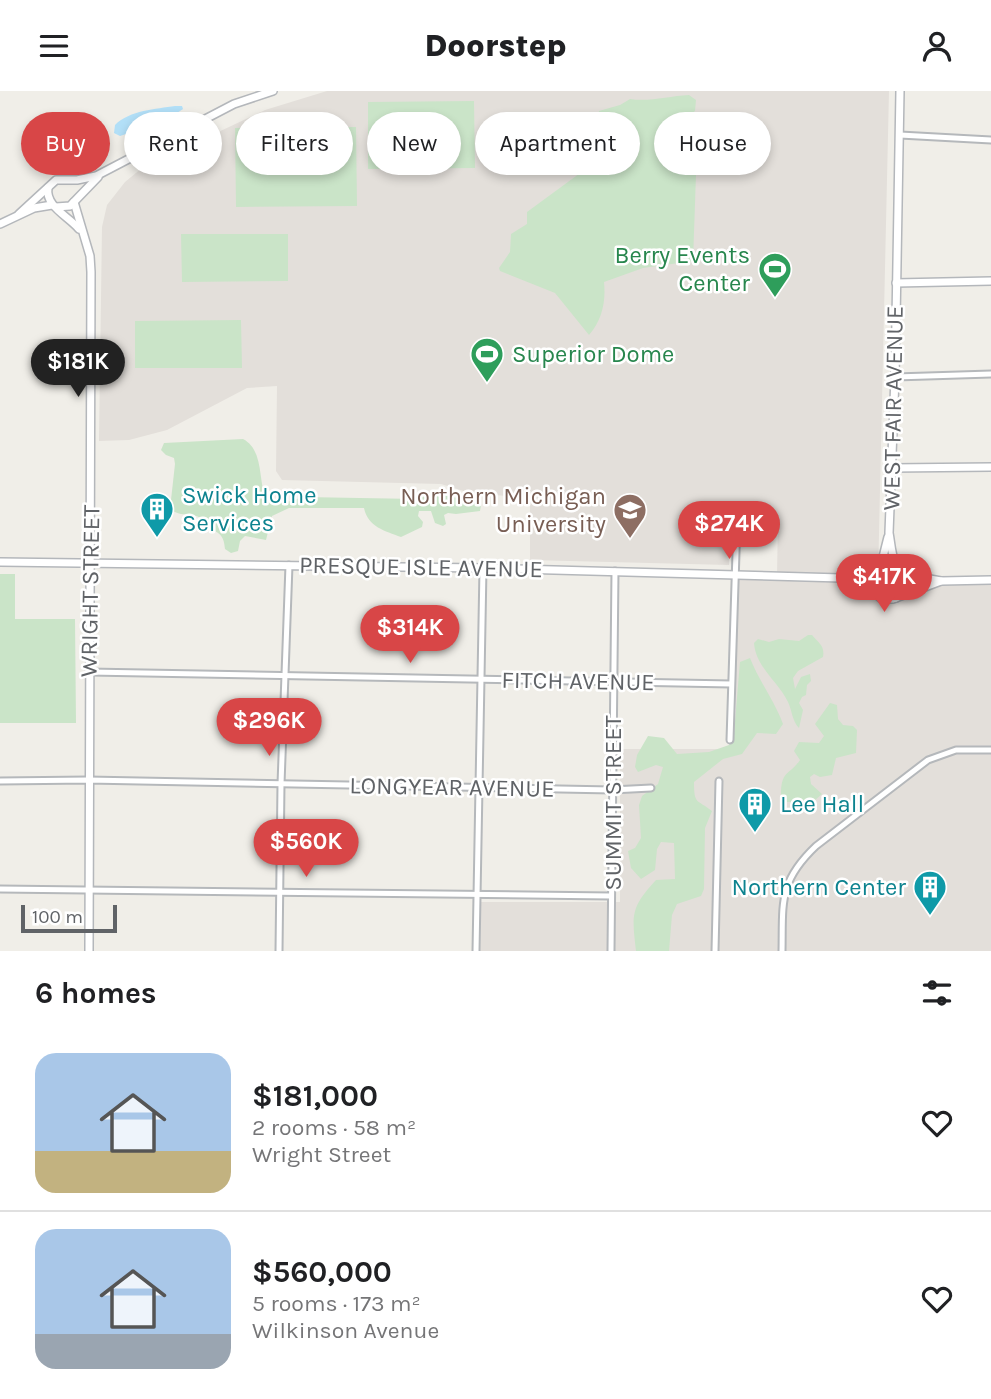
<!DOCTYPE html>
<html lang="en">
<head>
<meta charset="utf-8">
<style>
	body { margin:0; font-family:Karla,sans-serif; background:#f2f2f2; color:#202124; height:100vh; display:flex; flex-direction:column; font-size:26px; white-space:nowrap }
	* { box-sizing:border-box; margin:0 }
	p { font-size:23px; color:#757577 }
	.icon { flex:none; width:38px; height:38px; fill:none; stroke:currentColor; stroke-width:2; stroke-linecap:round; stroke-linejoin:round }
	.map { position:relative; height:860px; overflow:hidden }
	.drawer { display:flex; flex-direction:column; background:#fff; flex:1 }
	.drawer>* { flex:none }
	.hud { position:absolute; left:21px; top:21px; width:950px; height:63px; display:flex; gap:14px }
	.scale { position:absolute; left:21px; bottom:18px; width:96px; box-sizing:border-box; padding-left:7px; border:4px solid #606367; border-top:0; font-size:19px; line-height:24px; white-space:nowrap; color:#606367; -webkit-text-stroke:5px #fff; paint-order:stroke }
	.price { position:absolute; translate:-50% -60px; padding:0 16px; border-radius:24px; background:#d84647; color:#fff; font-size:23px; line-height:46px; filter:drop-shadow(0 2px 4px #0008) }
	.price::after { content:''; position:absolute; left:50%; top:42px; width:21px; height:16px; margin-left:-10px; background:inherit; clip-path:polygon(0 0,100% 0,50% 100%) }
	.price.on { background:#222; color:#fff }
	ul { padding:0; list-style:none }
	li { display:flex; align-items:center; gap:21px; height:175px; padding:0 35px }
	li+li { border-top:2px solid #e0e0e0 }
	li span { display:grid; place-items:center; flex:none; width:196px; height:140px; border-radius:21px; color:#555 }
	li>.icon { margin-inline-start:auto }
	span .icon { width:84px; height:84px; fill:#fffc; stroke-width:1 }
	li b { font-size:30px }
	h2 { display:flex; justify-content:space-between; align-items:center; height:84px; padding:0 35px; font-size:30px }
	.chip { padding:0 24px; border-radius:32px; background:#fff; box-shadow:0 4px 10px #0003; font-size:24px; line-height:63px }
	.chip.on { background:#d84647; color:#fff }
	header { display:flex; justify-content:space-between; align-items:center; height:91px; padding:0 35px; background:#fff; font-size:32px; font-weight:800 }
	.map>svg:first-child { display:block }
</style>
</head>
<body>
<header><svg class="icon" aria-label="menu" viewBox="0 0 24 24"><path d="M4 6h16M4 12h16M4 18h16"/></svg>Doorstep<svg class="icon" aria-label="person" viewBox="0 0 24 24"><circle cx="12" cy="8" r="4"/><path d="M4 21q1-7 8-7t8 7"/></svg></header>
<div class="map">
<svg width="991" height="860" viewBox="0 0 991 860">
	<rect width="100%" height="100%" fill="#f0eee8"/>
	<path fill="#e3dfda" d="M 327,0 L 889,0 L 878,488 L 991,493 L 991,860 L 480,860 L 481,811 L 620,811 L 620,658 L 736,658 L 735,484 L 777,484 L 778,429 L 730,428 L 729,474 L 530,469 L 530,407 L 470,402 L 441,393 L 282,389 L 276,380 L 277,295 L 247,297 L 167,339 L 129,349 L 99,350 L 102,136 L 107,114 L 125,91 L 142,77 L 265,19 Z"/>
	<g fill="#cae4c8">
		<path d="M 689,4 L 696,9 L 695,20 L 667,40 L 668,47 L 693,49 L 698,52 L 688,78 L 696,84 L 693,170 L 643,177 L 604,191 C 606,211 602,229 589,244 L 555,202 L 500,180 L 499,177 L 510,161 L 511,143 L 527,133 L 527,121 L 587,77 L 592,67 L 599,20 L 620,14 L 630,8 C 649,11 669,5 689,4 Z"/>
		<path d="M 474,10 L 475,77 L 368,78 L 368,11 Z"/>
		<path d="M 356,36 L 357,115 L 236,116 L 235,37 Z"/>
		<path d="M 181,143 L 288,143 L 288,190 L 182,191 Z"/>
		<path d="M 241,229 L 242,277 L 135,277 L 135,230 Z"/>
		<path d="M 243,348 C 264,359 258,389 266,409 C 279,415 290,410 303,406 L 417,408 L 437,401 C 451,408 467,407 481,414 L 480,420 L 456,423 L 448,422 L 444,424 L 446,433 L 443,435 L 435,432 L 431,420 L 419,420 L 418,425 L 423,431 L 422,436 L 401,446 C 385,440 368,436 364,417 L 289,417 L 272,425 L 266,449 L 245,445 L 240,450 L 238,460 L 231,462 L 225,458 C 224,445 220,441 208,438 C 198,415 185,430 170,418 L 175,373 L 174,367 L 166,364 L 161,359 L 164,352 Z"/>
		<path d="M 0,483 L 15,483 L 15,528 L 75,528 L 76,632 L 0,632 Z"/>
		<path d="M 808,544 L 812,544 C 819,552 825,555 823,566 L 798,580 L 793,587 L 795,598 L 801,586 L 810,583 L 811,590 L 807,594 L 806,604 L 802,606 L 799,612 L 803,619 L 799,637 C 792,630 792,619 788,611 C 778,590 756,577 754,552 L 758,548 L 769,551 L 779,548 L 799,550 Z"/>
		<path d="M 750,567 C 759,590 774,609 783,633 L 776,643 L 757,642 L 742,663 L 723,668 L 694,691 C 694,714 697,708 712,720 L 705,737 L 704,798 L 701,805 L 677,813 L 672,824 L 669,860 L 636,860 C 632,824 630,817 656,789 L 675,788 L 674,752 L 661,751 L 657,758 L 655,779 L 641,788 L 631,777 L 628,760 L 635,757 L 641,747 L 639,714 L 642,705 L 658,693 L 663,676 L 656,674 L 638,681 L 635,676 L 637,664 L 648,645 L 664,647 L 677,663 L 709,661 L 729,654 L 734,642 L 740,571 Z"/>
		<path d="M 830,612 L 837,614 L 838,628 L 843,634 L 853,635 L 857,639 L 856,662 L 836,667 L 832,684 L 820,686 L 814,683 L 810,686 L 811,693 L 822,703 L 814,710 L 787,711 L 781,704 C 781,679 789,685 800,669 L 794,660 L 799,651 L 819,652 L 824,645 L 815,633 Z"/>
	</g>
	<path fill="#b2dff7" d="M 175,15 L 182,15 L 183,18 L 165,30 L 120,45 L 114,42 L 115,34 C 130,19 156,18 175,15 Z"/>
	<path fill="#f0eee8" d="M 0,0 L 26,0 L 12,8 L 10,16 L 0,19 Z"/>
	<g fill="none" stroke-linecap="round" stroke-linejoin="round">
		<defs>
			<g id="street">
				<path d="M 900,44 L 991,49"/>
				<path d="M 895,286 L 991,283"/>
				<path d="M 89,581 L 731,593"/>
				<path d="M 730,649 L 737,430"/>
				<path d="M 0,690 L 88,689 L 612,699 L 651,697"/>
				<path d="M 0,798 L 611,805"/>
				<path d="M 279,860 L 281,693 L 289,474"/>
				<path d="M 476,860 L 483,477"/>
				<path d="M 611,860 L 615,480"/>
				<path d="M 715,860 L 719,690"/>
				<path d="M 782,860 C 783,812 778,791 816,755 L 928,669 L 956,659 L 991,659"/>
			</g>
			<g id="secondary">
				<path d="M 48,97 C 45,115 68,125 79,138"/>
				<path d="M 74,111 L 90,165 L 91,181 L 89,860"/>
				<path d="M 56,116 L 70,115 L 98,86"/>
				<path d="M 19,123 L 56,89 L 77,89 L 96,85 L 234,13 L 273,0"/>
				<path d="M 0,133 L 34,117 L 52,114"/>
				<path d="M 896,192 L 991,190"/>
				<path d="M 891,377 L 991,376"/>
				<path d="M 0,471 L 483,477 L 841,487 L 867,483 L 885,476 L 899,479"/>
				<path d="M 880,478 L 888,446"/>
				<path d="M 902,483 L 941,490 L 991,489"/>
				<path d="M 842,487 L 866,495 L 882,508 L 893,508 L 941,490"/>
				<path d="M 896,507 C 912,494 900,485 895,471 C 891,462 891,452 889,442 L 895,286 L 900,0"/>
			</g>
		</defs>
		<use href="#street" stroke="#b5b8bb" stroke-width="9"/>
		<use href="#secondary" stroke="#b4b7bb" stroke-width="10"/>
		<use href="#street" stroke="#fff" stroke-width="5"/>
		<use href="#secondary" stroke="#fff" stroke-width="7"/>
	</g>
	<defs>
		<symbol id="stadium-pin" viewBox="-11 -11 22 30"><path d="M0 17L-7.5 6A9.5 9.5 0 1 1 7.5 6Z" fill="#2e9e5b" stroke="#fff"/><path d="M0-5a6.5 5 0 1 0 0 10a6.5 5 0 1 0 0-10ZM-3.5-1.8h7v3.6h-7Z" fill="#fff"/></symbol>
		<symbol id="building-pin" viewBox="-11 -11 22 30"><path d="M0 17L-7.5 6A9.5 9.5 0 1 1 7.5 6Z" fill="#0f9aa8" stroke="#fff"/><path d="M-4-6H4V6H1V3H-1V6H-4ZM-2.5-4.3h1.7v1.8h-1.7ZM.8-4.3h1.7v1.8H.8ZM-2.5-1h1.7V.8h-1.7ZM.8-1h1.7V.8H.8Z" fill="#fff"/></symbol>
		<symbol id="university-pin" viewBox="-11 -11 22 30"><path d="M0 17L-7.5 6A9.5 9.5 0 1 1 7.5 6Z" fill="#8d6e63" stroke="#fff"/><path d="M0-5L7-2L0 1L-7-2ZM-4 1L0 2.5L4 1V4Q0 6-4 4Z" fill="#fff"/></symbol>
	</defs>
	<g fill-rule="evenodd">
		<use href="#stadium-pin" x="756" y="159" width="38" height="52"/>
		<use href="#stadium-pin" x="468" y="244" width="38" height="52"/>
		<use href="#building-pin" x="138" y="399" width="38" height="52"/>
		<use href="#university-pin" x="611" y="400" width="38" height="52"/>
		<use href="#building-pin" x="736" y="694" width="38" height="52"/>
		<use href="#building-pin" x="911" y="777" width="38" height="52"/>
	</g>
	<g text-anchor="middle" stroke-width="5" stroke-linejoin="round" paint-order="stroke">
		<g font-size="24" fill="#27864d" stroke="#fff" text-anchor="end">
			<text x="750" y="172">Berry Events<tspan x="750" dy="28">Center</tspan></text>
			<text x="512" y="271" text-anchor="start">Superior Dome</text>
		</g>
		<g font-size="24" fill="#606367" stroke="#fff">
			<text transform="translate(893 317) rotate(-89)" y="8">WEST FAIR AVENUE</text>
			<text transform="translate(421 476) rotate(1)" y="8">PRESQUE ISLE AVENUE</text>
			<text transform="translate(90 500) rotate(-89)" y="8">WRIGHT STREET</text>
			<text transform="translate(578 590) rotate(1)" y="8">FITCH AVENUE</text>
			<text transform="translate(452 696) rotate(1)" y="8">LONGYEAR AVENUE</text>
			<text transform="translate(613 712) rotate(-90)" y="8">SUMMIT STREET</text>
		</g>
		<g font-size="24" fill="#0d838f" stroke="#fff" text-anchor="start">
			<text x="182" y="412">Swick Home<tspan x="182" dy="28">Services</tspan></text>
			<text x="780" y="721">Lee Hall</text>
			<text x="906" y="804" text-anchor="end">Northern Center</text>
		</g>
		<g font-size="24" fill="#785e54" stroke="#fff" text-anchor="end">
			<text x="606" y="413">Northern Michigan<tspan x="606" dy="28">University</tspan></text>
		</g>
	</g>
</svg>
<div class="scale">100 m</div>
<b class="price on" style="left:78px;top:308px">$181K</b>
<b class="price" style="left:729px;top:470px">$274K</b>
<b class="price" style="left:884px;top:523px">$417K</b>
<b class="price" style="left:410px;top:574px">$314K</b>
<b class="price" style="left:269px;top:667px">$296K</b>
<b class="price" style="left:306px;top:788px">$560K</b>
<div class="hud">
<a class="chip on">Buy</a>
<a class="chip">Rent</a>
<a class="chip">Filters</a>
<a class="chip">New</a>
<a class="chip">Apartment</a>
<a class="chip">House</a>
</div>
</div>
<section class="drawer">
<h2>6 homes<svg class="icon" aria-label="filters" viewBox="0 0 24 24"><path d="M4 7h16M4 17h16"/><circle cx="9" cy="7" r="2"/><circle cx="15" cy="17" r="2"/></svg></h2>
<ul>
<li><span style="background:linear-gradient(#a9c7e8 70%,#c2b280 0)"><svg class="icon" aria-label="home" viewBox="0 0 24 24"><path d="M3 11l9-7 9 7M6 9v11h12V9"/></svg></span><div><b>$181,000</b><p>2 rooms · 58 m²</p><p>Wright Street</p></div><svg class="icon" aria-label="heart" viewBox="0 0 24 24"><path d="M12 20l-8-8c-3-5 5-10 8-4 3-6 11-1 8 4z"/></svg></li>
<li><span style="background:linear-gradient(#a9c7e8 75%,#9aa5b1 0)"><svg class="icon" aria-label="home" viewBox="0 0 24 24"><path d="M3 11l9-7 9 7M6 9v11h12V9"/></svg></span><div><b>$560,000</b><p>5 rooms · 173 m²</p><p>Wilkinson Avenue</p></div><svg class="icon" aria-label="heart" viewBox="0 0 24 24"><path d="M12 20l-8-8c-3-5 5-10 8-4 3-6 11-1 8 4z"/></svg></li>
</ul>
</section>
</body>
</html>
